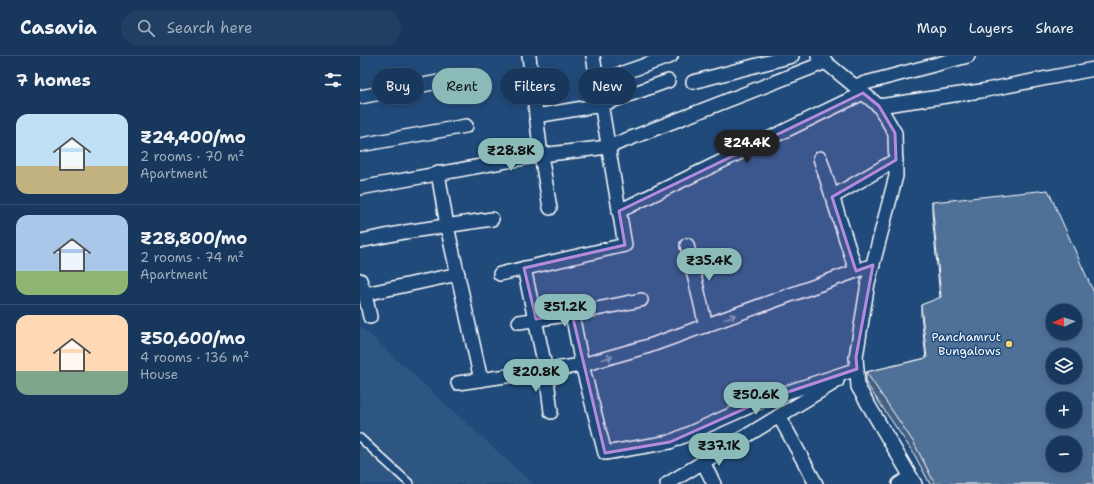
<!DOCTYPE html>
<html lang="en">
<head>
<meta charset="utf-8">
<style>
	body { margin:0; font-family:"Shantell Sans",sans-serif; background:#203f62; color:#f1f3f6; height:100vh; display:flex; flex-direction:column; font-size:15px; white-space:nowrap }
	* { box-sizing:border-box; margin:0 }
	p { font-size:13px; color:#9eacbb }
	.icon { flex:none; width:22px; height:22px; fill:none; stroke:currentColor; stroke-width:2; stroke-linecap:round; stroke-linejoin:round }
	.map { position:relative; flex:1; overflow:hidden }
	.details { display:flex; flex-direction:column; background:#17385c; width:360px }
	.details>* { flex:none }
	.top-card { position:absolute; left:12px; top:12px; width:380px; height:36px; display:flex; gap:8px }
	.needle { width:26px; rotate:266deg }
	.fabs { position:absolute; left:686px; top:248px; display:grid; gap:8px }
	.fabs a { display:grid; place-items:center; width:36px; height:36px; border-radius:50%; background:#17385c; box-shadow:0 2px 6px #0003,0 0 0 1px #365272; font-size:20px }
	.price { position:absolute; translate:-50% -34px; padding:0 9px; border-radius:14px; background:#8bbbb9; color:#111; font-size:13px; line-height:26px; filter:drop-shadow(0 1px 2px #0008) }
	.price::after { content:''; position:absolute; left:50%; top:24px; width:12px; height:9px; margin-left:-6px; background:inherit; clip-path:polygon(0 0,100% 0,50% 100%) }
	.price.current { background:#222; color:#fff }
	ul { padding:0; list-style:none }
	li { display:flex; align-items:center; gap:12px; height:100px; padding:0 16px }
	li+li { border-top:1px solid #365272 }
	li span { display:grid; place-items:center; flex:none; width:112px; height:80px; border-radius:12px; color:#555 }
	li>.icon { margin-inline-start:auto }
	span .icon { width:48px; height:48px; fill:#fffc; stroke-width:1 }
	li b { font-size:17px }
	h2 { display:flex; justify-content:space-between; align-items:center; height:48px; padding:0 16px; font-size:17px }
	.tag { padding:0 14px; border-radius:18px; background:#17385c; box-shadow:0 2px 6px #0003,0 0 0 1px #365272; font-size:14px; line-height:36px }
	.tag.current { background:#8bbbb9; color:#111 }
	header { display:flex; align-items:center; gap:24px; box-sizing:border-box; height:56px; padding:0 20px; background:#17385c; border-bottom:1px solid #365272 }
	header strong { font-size:19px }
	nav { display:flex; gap:22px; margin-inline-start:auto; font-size:14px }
	.search { width:280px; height:36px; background:#203f62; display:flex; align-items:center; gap:10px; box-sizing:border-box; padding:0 14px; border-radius:22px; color:#9eacbb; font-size:15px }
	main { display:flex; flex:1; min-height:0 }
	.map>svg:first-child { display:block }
</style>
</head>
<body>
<header>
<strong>Casavia</strong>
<div class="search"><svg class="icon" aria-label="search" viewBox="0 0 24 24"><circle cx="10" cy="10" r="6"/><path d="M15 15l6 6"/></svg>Search here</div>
<nav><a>Map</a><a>Layers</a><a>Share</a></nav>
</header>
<main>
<section class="details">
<h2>7 homes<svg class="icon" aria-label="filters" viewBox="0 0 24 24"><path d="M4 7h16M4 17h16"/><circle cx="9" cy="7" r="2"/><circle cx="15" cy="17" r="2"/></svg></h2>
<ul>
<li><span style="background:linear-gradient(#bfe0f5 65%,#c2b280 0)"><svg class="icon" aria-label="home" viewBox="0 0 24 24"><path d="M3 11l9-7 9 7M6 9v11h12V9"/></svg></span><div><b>₹24,400/mo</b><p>2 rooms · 70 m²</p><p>Apartment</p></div></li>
<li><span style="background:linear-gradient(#a9c7e8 70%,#8fb573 0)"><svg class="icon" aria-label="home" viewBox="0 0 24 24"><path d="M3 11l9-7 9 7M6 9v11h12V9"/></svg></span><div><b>₹28,800/mo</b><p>2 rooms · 74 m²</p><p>Apartment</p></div></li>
<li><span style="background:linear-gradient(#ffd9b3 70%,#7fa58c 0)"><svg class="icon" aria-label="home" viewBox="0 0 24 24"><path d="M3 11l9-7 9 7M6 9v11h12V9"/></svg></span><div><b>₹50,600/mo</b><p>4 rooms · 136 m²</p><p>House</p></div></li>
</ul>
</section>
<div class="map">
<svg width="734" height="428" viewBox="0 0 734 428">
	<rect width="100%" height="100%" fill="#1f4a7a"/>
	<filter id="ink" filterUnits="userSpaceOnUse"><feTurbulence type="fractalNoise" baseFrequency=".025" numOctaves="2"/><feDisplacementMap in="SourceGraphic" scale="8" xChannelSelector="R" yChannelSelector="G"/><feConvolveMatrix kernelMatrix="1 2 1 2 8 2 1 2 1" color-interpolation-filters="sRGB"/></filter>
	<g filter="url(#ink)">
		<path fill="#2e5683" d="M 0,270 L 173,428 L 0,428 Z"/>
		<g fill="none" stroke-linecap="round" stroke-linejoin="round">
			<defs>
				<path id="service" d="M 0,382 L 50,428"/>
				<g id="minor">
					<path d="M 458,0 L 519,50 L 535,77 L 536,120 L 508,227 L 496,301 L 498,331 L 555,428"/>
					<path d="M 237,26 L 311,0"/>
					<path d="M 333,26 L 432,0"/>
					<path d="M 494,30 L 608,0"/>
					<path d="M 0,41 L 94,23"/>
					<path d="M 519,50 L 621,35 L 734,13"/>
					<path d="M 176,60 L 241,49 L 308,25"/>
					<path d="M 0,89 L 106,70"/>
					<path d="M 460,102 L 496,215"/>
					<path d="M 78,117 L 87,170 L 121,324"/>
					<path d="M 0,132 L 181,99 L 169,0"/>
					<path d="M 472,141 L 536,104"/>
					<path d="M 190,152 L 181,99 L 248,91 L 466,6"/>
					<path d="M 259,155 L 503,37"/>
					<path d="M 0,185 L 45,176 L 132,163"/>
					<path d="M 327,189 L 346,270"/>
					<path d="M 164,212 L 186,315 L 191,356"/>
					<path d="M 140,218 L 265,189 L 233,0"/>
					<path d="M 0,224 L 5,238 L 10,261"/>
					<path d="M 5,238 L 98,218"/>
					<path d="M 212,258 L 222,309 L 245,397 L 310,386 L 404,344 L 497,313"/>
					<path d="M 159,266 L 212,258 L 281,244"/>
					<path d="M 98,327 L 222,309 L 289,290 L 513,209"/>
					<path d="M 419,360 L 456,428"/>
					<path d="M 343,406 L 354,428"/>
					<path d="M 307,428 L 477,325"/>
					<path d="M 539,428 L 551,421"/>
				</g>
			</defs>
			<use href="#service" stroke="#fff" stroke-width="10"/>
			<use href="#minor" stroke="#fff" stroke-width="16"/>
			<use href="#service" stroke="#1f4a7a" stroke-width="7"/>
			<use href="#minor" stroke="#1f4a7a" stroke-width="13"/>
		</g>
		<path fill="#456182" stroke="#fff" d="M 572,146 L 734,428 L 570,428 L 554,398 L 506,327 L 506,316 L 566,302 L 561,259 L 561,249 L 580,242 L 572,157 Z"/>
		<path fill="#507197" stroke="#fff" fill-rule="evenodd" d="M 688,134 L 734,237 L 734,428 L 575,428 L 554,387 L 506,316 L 567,302 L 561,249 L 581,241 L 572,146 ZM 693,255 L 715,255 L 715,277 L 693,277 ZM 693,299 L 715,299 L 715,321 L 693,321 ZM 693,343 L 715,343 L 715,365 L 693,365 ZM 693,387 L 715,387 L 715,409 L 693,409 Z"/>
		<defs><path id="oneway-shaft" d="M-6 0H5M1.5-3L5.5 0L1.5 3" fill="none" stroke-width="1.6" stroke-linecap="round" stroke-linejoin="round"/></defs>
		<g stroke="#7992af">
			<use href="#oneway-shaft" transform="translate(370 261) rotate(-20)"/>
			<use href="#oneway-shaft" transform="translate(247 302) rotate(-16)"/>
		</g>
	</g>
	<path fill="#b68bdc" fill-opacity="0.2" stroke="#b68bdc" stroke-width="3" stroke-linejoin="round" d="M 503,37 L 519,50 L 535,77 L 536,104 L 472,141 L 496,215 L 513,209 L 496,301 L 497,313 L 404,344 L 310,386 L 245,397 L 212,258 L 176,263 L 164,212 L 265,189 L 259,155 Z"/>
	<circle fill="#ffd166" stroke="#1f4a7a" stroke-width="1.5" cx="649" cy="288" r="4"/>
	<g text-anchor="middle" stroke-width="3" stroke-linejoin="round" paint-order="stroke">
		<g font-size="12" fill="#fff" stroke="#1f4a7a" text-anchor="end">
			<text x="641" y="285">Panchamrut<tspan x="641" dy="14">Bungalows</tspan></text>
		</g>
	</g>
</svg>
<div class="fabs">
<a><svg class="needle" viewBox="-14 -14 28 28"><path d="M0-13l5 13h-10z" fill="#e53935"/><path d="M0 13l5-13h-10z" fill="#9eacbb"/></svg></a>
<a><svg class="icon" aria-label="layers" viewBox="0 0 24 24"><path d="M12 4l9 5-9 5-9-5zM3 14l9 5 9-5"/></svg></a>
<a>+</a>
<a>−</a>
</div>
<b class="price current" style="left:387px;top:108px">₹24.4K</b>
<b class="price" style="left:151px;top:116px">₹28.8K</b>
<b class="price" style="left:349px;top:226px">₹35.4K</b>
<b class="price" style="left:205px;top:272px">₹51.2K</b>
<b class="price" style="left:176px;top:337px">₹20.8K</b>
<b class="price" style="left:396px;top:360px">₹50.6K</b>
<b class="price" style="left:359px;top:411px">₹37.1K</b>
<div class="top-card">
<a class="tag">Buy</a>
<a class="tag current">Rent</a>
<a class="tag">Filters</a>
<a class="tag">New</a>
</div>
</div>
</main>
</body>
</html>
